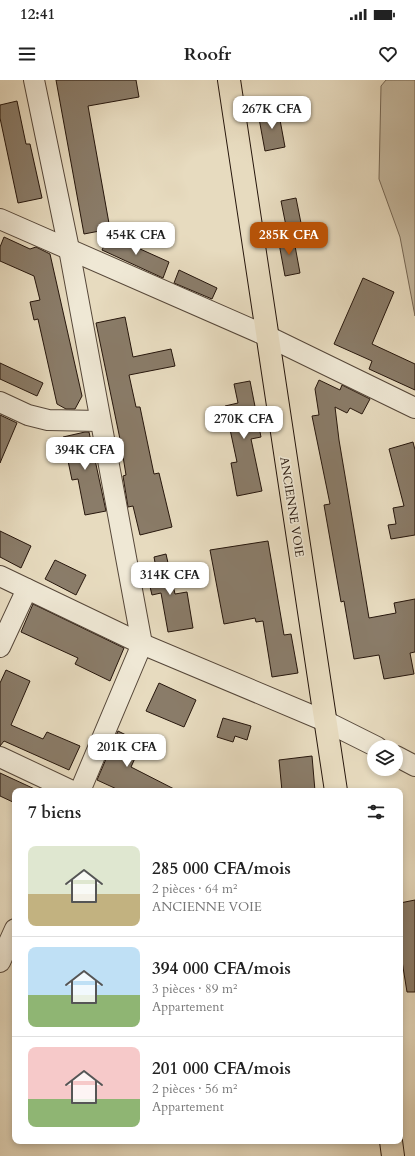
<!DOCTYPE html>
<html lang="fr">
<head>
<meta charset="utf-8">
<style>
	body { margin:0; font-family:Cardo,serif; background:#f2f2f2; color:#222; height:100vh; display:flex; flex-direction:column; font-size:15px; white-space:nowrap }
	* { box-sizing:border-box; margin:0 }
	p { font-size:13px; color:#767676 }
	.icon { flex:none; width:22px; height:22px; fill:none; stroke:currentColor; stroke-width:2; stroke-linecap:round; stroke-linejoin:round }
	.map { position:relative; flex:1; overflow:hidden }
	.sheet { position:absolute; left:12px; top:708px; width:391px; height:356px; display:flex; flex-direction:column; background:#fff; border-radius:8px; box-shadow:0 2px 6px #0003 }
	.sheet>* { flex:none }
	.controls { position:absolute; left:367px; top:660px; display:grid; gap:8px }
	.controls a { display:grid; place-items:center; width:36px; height:36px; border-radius:50%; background:#fff; box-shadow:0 2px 6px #0003; font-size:20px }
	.price { position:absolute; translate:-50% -34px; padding:0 9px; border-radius:8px; background:#fff; color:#222; font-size:13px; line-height:26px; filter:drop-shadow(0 1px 2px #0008) }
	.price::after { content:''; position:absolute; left:50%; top:24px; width:12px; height:9px; margin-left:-6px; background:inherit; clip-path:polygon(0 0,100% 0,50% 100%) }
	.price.selected { background:#b45309; color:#fff }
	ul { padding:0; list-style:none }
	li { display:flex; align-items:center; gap:12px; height:100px; padding:0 16px }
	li+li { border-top:1px solid #e0e0e0 }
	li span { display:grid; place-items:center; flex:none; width:112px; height:80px; border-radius:8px; color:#555 }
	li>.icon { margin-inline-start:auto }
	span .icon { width:48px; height:48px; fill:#fffc; stroke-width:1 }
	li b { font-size:17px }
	h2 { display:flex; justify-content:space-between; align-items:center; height:48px; padding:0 16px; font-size:17px }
	.status { display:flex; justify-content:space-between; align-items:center; height:28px; padding:0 20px; background:#fff; direction:ltr }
	.status svg { height:11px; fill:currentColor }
	header { display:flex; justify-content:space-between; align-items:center; height:52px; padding:0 16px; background:#fff; font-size:18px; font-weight:600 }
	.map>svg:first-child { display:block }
</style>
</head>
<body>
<div class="status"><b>12:41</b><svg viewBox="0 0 49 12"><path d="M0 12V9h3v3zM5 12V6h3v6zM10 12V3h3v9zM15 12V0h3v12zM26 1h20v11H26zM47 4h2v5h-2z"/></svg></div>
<header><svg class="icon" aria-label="menu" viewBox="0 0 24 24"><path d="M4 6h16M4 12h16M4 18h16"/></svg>Roofr<svg class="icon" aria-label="heart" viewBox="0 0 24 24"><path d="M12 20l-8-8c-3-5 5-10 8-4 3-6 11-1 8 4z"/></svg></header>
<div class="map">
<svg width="415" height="1076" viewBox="0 0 415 1076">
	<rect width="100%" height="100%" fill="#e7dbbf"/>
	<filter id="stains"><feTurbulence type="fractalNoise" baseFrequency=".005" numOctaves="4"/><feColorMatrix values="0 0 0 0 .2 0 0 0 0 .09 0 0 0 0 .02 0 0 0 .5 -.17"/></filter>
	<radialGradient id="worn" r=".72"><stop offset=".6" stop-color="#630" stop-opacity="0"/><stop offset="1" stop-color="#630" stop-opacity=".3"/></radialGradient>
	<path fill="#c6baa1" stroke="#766856" d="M 386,0 L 415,0 L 415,236 L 400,157 L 379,99 L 381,6 Z"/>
	<g fill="#8a7c69" stroke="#26160c">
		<path d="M 56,0 L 136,0 L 139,17 L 88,26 L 110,149 L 84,154 Z"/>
		<path d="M 17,21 L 26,64 L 30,64 L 42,118 L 18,123 L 0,38 L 0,25 Z"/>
		<path d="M 278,29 L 285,67 L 265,71 L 258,33 Z"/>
		<path d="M 296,118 L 302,148 L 287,151 L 281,121 Z"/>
		<path d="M 109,155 L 169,182 L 163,198 L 102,170 Z"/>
		<path d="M 293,155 L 300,193 L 285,196 L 278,158 Z"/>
		<path d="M 4,157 L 30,169 L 36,167 L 50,174 L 82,316 L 75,329 L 66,329 L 57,324 L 38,239 L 34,240 L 30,222 L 40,220 L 34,196 L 0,181 L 0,167 Z"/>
		<path d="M 179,190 L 217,208 L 212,219 L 174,203 Z"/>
		<path d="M 363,198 L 394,212 L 372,264 L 415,284 L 415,310 L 369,289 L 372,281 L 334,264 Z"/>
		<path d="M 125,237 L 133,277 L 171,269 L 175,286 L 129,295 L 136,327 L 140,327 L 154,394 L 159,393 L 172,447 L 140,455 L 133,426 L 128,427 L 123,396 L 126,395 L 121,364 L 96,243 Z"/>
		<path d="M 0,283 L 43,303 L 37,316 L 0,299 Z"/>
		<path d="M 319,300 L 340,310 L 342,305 L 370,319 L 362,334 L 350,328 L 347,333 L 335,327 L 339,360 L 369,538 L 396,533 L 394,523 L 415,519 L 415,572 L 410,573 L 414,594 L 384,599 L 379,575 L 354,579 L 344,521 L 341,522 L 324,425 L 330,424 L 312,336 L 319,335 L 315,309 Z"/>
		<path d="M 250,301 L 261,357 L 251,359 L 262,411 L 237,416 L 231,383 L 237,382 L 225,326 L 238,323 L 234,304 Z"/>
		<path d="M 0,335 L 17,343 L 0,383 Z"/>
		<path d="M 85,352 L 89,352 L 106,431 L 85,435 L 78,399 L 72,400 L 63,357 Z"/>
		<path d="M 413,362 L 415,370 L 415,455 L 391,459 L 388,445 L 396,444 L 393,428 L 404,426 L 389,369 Z"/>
		<path d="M 0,451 L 31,466 L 21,488 L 0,477 Z"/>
		<path d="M 268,461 L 284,555 L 291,554 L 298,593 L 272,597 L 263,541 L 256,542 L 255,538 L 224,544 L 210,470 Z"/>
		<path d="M 166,474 L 175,514 L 187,512 L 193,548 L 168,552 L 161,513 L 152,515 L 146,490 L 156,488 L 154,477 Z"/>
		<path d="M 55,480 L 86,495 L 76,515 L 45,499 Z"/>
		<path d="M 33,524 L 124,568 L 110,601 L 75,584 L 78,578 L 21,552 Z"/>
		<path d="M 6,590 L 30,601 L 11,645 L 43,659 L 47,652 L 80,666 L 69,690 L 4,661 L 0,666 L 0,603 Z"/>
		<path d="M 159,603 L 196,620 L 184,647 L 146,631 Z"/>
		<path d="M 223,638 L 251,646 L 247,660 L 235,656 L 233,662 L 217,657 Z"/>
		<path d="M 118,651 L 142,663 L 131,687 L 178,711 L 121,711 L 97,700 Z"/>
		<path d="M 312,676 L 315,711 L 282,711 L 279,680 Z"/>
		<path d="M 0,693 L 39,711 L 15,711 L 15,723 L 0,716 Z"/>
		<path d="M 415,820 L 415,912 L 407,912 L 402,881 L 400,881 L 400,823 Z"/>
	</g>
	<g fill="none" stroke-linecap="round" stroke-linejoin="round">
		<defs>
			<g id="street">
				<path d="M 34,0 L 69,169 L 142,564 L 80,711"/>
				<path d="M 0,139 L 267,256 L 415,328"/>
				<path d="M 0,322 L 28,335 L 48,340 L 100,341"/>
				<path d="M 0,496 L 142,564 L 325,641 L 377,667"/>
				<path d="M 0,567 L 27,509"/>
				<path d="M 396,676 L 415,686"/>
				<path d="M 0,677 L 72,711"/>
				<path d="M 0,882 L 15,849"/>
			</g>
			<g id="primary">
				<path d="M 229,0 L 336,711"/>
				<path d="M 391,1061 L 393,1076"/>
			</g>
		</defs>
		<use href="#street" stroke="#564739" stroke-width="22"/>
		<use href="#primary" stroke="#26160c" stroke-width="24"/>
		<use href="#street" stroke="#efe8d5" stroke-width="20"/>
		<use href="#primary" stroke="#e7dbbf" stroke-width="22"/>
	</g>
	<g text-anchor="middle" stroke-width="3.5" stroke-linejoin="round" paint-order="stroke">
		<g font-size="12" fill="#26160c" stroke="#efe8d5">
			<text transform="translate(292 427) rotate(81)" y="4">ANCIENNE VOIE</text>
		</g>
	</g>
	<rect width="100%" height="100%" filter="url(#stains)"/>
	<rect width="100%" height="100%" fill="url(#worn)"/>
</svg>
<div class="controls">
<a><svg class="icon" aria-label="layers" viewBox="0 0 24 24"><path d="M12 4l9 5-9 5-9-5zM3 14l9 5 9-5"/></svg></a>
</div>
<b class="price" style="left:272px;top:50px">267K CFA</b>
<b class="price" style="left:136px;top:176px">454K CFA</b>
<b class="price selected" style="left:289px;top:176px">285K CFA</b>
<b class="price" style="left:244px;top:360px">270K CFA</b>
<b class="price" style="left:85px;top:391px">394K CFA</b>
<b class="price" style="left:170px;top:516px">314K CFA</b>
<b class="price" style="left:127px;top:688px">201K CFA</b>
<section class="sheet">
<h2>7 biens<svg class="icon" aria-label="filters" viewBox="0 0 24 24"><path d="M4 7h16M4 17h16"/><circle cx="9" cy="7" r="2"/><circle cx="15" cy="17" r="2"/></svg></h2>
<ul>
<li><span style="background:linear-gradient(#dfe7d0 60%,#c2b280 0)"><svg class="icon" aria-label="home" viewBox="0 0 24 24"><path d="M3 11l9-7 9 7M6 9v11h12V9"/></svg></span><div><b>285 000 CFA/mois</b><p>2 pièces · 64 m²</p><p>ANCIENNE VOIE</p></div></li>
<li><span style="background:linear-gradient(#bfe0f5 60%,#8fb573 0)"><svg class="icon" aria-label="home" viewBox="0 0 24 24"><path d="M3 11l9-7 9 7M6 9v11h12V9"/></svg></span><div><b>394 000 CFA/mois</b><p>3 pièces · 89 m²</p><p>Appartement</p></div></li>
<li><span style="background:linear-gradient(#f6c9c9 65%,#8fb573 0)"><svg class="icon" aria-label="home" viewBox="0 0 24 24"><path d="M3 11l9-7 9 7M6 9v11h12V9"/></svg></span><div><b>201 000 CFA/mois</b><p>2 pièces · 56 m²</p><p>Appartement</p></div></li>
</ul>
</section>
</div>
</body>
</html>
